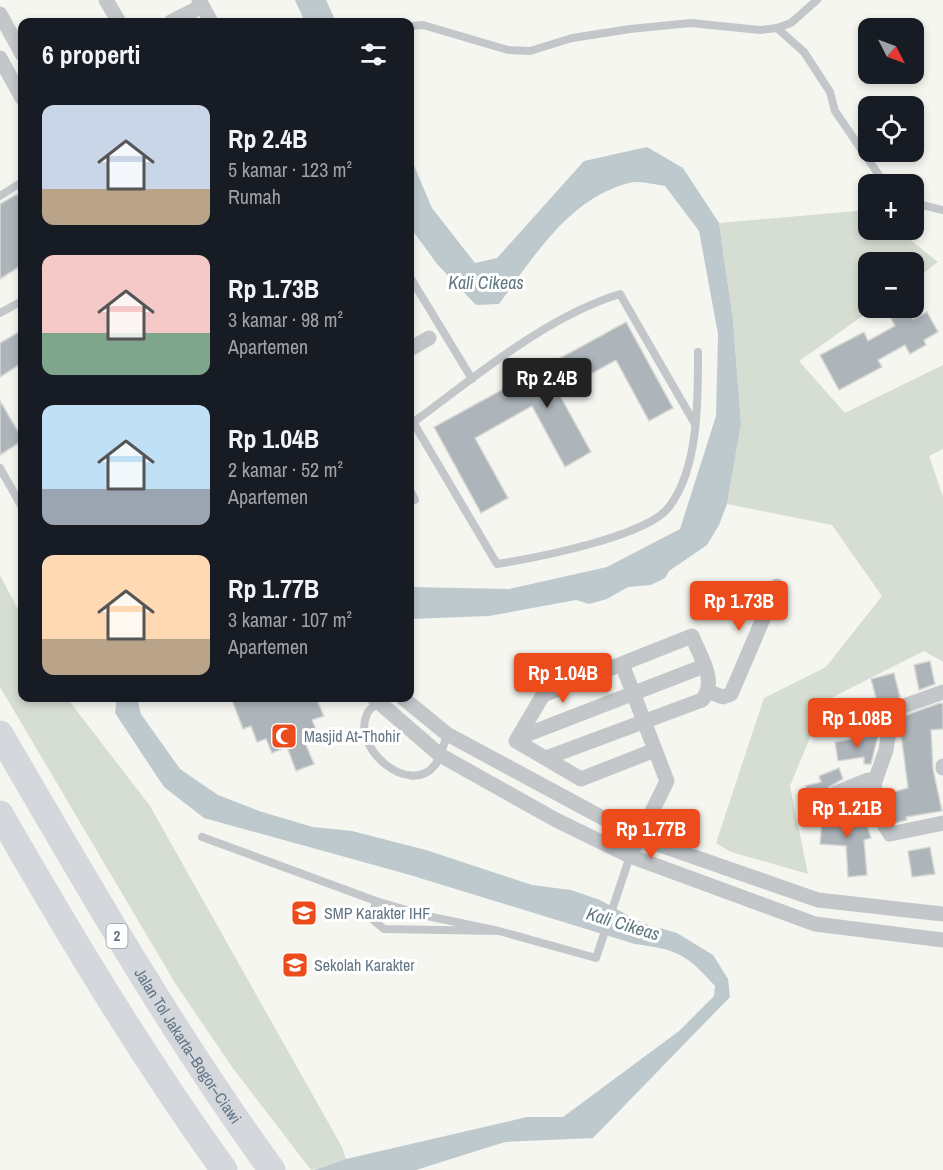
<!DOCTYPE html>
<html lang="id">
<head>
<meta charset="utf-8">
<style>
	body { margin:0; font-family:"Archivo Narrow",sans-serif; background:#242831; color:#f1f3f6; height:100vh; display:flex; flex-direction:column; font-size:22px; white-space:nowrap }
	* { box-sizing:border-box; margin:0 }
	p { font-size:20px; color:#9ea1a6 }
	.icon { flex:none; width:33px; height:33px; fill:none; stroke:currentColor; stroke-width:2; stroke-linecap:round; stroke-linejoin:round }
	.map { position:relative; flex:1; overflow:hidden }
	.panel { position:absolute; left:18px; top:18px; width:396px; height:684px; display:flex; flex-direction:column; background:#171b24; border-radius:12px; box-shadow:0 3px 9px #0003 }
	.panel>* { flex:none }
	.needle { width:39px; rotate:132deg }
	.fabs { position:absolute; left:858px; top:18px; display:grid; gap:12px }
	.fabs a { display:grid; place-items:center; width:66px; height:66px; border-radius:12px; background:#171b24; box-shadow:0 3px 9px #0003; font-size:30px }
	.price { position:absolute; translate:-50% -51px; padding:0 14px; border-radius:6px; background:#ec4c1b; color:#fff; font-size:20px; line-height:39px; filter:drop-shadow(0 2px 3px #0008) }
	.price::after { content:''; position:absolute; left:50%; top:36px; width:18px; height:14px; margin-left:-9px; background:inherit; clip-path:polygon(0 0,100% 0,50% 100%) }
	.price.active { background:#222; color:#fff }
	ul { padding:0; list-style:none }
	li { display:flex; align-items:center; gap:18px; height:150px; padding:0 24px }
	li span { display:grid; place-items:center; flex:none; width:168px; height:120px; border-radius:12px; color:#555 }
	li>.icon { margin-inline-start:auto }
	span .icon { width:72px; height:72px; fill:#fffc; stroke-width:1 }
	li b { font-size:26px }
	h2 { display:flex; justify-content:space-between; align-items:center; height:72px; padding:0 24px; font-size:26px }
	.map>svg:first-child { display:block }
</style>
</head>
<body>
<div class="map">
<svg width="943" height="1170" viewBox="0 0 943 1170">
	<rect width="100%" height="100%" fill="#f6f6f1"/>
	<g fill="#d6ddd2">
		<path d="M 868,210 L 868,230 L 898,230 L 938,262 L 914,280 L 914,262 L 868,262 L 868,308 L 874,308 L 799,361 L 845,413 L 943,365 L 943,449 L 929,456 L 943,497 L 943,662 L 924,651 L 825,701 L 790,786 L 808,874 L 731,852 L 716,843 L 764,698 L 826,667 L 882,596 L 832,525 L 727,504 L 741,423 L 733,320 L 719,223 Z"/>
		<path d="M 0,575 L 22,617 L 22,698 L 67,698 L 150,806 L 342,1147 L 346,1159 L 311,1170 L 232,1067 L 175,983 L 0,687 Z"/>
	</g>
	<g fill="#bec9ce">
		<path d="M 295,0 L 326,0 L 336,22 L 305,22 Z"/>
		<path d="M 647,147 L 683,168 L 719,223 L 733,320 L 741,424 L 727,504 L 719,525 L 707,545 L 669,571 L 665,578 L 651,585 L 628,587 L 607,599 L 589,604 L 576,600 L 489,616 L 410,619 L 410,587 L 509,589 L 607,567 L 680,529 L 716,416 L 718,334 L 699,231 L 665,186 C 655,185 639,180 629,183 C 569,198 533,258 499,304 L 476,305 L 437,264 L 410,227 L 410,156 L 432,208 L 475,263 L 497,258 L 584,161 Z"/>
		<path d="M 117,698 L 137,698 L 141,714 L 180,769 L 218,795 L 262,812 L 313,827 L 352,831 L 426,850 L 532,885 L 571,890 L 600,900 L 642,923 L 677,933 L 713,955 L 728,979 L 730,997 L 593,1138 L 505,1142 L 416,1170 L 313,1170 L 346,1159 L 527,1117 L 563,1117 L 679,1031 L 714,996 L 715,986 C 685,953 678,950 635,944 L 410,875 L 204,818 L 164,787 L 115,713 Z"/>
	</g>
	<g fill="#adb5ba" stroke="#d7d7d4" stroke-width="1.5">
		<path d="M 17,194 L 22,203 L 22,265 L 0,279 L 0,204 Z"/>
		<path d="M 908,309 L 913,319 L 927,312 L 938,332 L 924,340 L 926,345 L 910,354 L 905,345 L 878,360 L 882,367 L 839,390 L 820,355 L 864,332 L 868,341 L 895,326 L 891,318 Z"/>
		<path d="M 626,322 L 673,408 L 649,421 L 616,360 L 558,392 L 591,452 L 565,467 L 532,406 L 475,438 L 508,498 L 481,513 L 434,427 Z"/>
		<path d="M 22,330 L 22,363 L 0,377 L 0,343 Z"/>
		<path d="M 0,401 L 22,438 L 22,441 L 0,455 Z"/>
		<path d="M 930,661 L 935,684 L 919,690 L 914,665 Z"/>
		<path d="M 894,673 L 900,697 L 885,709 L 848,719 L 846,703 L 876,698 L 871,679 Z"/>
		<path d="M 238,698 L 316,698 L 324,716 L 312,720 L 318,734 L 304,740 L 314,764 L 296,771 L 287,747 L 272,753 L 266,739 L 257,742 L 251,726 L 243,729 L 232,700 Z"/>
		<path d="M 940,703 L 943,704 L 943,729 L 931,730 L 933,769 L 942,811 L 906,817 L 907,820 L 895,823 L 886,794 L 908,788 L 901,734 L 898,734 L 900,722 L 906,715 Z"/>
		<path d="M 878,735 L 871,764 L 864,764 L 864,757 L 838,761 L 835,742 Z"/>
		<path d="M 839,768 L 843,779 L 829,787 L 826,793 L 809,799 L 805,786 L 821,782 L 819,776 Z"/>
		<path d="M 823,807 L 840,809 L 839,824 L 864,816 L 871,838 L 864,840 L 867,875 L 848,877 L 846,846 L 820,844 Z"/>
		<path d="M 930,847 L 935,874 L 912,877 L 908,851 Z"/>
	</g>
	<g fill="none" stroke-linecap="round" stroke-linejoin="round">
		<g stroke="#c3c7ca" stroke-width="8">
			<path d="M 410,26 L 423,25 L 508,50 L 530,51 L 572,38 L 630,29 L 691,23 L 760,30 L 777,28 L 791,23 L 817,0"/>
			<path d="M 777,28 L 804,52 L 830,92 L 835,111 L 885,184"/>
			<path d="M 0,196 L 22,182"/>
			<path d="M 914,203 L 943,210"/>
			<path d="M 410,277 L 472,379"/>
			<path d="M 0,313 L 22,301"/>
			<path d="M 413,422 L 497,564 C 535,558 646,537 669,507 C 699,468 698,399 698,352"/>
			<path d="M 411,424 C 474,378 545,317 620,294 L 695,424"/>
			<path d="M 0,468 L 22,507"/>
			<path d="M 410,490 L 415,500"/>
			<path d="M 380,701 C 376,705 369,709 367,714 C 351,747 409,798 435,765 C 441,757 444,744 447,734"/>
			<path d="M 202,837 L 376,901"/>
			<path d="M 499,931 L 427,916 L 376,901 L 372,919 L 384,929 L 499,931 L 596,958 L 630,856"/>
		</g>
		<g stroke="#c3c7ca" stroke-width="15">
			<path d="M 106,0 L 119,22"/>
			<path d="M 199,0 L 211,22"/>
			<path d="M 0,14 L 22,54"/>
			<path d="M 171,22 L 202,6"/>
			<path d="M 0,58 L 22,98"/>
			<path d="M 410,349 L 429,338"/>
			<path d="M 622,664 L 667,781 L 635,846"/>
			<path d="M 709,692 L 723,697 L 731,694 L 777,586"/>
			<path d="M 374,698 L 440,755 L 556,820 L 630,856 L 815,924 L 943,940"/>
			<path d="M 403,698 L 447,734 L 640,838 L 818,900 L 943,914"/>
			<path d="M 518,738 L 704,666"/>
			<path d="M 546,758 L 702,700 C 718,681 700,657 692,636 L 543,695 L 516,741 L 581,779 L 655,750"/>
			<path d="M 943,766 L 943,768"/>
			<path d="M 874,784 L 886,750 L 891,717 L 901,707 L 943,692"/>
			<path d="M 836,793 L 868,780 L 874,784 L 882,821 L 890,834 L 943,823"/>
		</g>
		<g stroke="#d4d8dd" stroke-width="27">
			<path id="s1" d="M 0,734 C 86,882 171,1031 272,1170"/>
			<path d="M 0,814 C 70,936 142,1056 224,1170"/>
		</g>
	</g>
	<defs>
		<symbol id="mosque-square" viewBox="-11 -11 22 22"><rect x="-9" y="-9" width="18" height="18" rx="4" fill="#ec4c1b" stroke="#fff"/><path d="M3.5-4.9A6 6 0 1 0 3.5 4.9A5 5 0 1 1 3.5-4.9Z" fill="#fff"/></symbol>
		<symbol id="school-square" viewBox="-11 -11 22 22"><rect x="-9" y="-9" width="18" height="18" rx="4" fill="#ec4c1b" stroke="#fff"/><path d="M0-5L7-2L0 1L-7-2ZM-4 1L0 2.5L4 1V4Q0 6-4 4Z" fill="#fff"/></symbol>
	</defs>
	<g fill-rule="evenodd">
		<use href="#mosque-square" x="269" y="721" width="30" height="30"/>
		<use href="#school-square" x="289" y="898" width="30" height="30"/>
		<use href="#school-square" x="280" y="950" width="30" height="30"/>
	</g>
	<g text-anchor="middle" stroke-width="6" stroke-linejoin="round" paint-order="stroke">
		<rect fill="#fff" stroke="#929ea9" stroke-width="1.5" x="106.5" y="924" width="21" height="24" rx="4.5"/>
		<g font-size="15" font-weight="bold" fill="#637584">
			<text x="117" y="941">2</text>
		</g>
		<g font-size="16" fill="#637584" stroke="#fff" text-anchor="start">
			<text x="304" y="742">Masjid At-Thohir</text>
			<text x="324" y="919">SMP Karakter IHF</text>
			<text x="314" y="971">Sekolah Karakter</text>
		</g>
		<g font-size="16" fill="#637584" stroke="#fff">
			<text dy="6" stroke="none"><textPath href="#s1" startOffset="364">Jalan Tol Jakarta–Bogor–Ciawi</textPath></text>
		</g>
		<g font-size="18" font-style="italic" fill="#5f7881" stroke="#fff">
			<text x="486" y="289">Kali Cikeas</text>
			<text transform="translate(623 924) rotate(17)" y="6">Kali Cikeas</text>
		</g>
	</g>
</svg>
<div class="fabs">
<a><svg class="needle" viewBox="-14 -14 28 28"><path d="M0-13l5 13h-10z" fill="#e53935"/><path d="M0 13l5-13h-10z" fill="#9ea1a6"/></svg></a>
<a><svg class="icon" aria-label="locate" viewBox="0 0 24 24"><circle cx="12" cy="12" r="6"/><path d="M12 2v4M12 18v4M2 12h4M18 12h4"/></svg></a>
<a>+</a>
<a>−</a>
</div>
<b class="price active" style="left:547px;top:409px">Rp 2.4B</b>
<b class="price" style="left:739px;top:632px">Rp 1.73B</b>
<b class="price" style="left:563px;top:704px">Rp 1.04B</b>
<b class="price" style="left:857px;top:749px">Rp 1.08B</b>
<b class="price" style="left:847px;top:839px">Rp 1.21B</b>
<b class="price" style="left:651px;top:860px">Rp 1.77B</b>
<section class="panel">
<h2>6 properti<svg class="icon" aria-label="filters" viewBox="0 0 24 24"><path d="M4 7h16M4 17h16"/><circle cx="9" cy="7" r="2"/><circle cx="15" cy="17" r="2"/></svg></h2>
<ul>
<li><span style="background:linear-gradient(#c9d6e8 70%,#b9a48a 0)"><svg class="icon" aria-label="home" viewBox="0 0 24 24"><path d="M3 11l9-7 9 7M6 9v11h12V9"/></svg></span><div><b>Rp 2.4B</b><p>5 kamar · 123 m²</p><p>Rumah</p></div></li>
<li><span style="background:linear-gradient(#f6c9c9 65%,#7fa58c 0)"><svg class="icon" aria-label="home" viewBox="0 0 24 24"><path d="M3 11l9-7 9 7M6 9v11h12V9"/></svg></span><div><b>Rp 1.73B</b><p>3 kamar · 98 m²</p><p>Apartemen</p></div></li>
<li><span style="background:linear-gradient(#bfe0f5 70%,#9aa5b1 0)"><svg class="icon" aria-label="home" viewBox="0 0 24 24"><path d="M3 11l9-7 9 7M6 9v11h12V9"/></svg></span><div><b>Rp 1.04B</b><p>2 kamar · 52 m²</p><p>Apartemen</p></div></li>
<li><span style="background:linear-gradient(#ffd9b3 70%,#b9a48a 0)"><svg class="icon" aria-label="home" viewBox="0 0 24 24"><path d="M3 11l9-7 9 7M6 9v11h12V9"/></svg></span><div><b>Rp 1.77B</b><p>3 kamar · 107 m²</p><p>Apartemen</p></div></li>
</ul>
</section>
</div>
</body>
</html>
